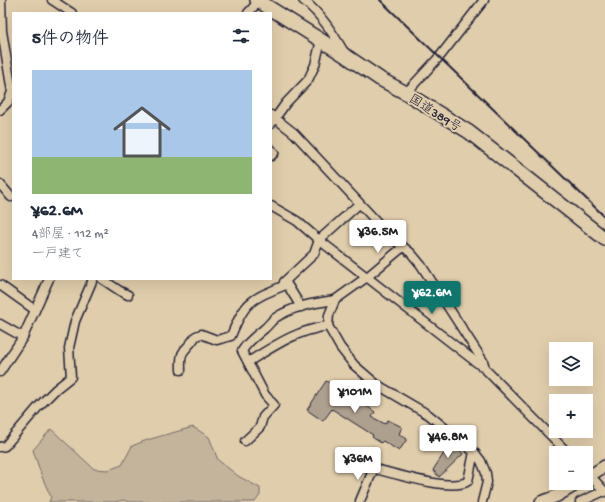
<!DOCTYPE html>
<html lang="ja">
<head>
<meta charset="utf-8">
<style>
	body { margin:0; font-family:"Gochi Hand","Klee One",sans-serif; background:#f2f2f3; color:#1f2937; height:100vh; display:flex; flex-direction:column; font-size:15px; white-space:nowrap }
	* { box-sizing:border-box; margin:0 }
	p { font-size:13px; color:#747a83 }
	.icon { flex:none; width:22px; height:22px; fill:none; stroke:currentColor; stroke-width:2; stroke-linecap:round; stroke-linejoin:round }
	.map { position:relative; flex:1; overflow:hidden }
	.details { position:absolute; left:12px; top:12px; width:260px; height:268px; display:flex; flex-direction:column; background:#fff; border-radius:0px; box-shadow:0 4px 16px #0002 }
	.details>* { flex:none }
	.controls { position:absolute; left:549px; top:342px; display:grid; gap:8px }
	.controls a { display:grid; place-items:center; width:44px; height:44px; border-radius:0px; background:#fff; box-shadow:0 4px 16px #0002; font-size:20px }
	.price { position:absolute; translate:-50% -34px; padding:0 9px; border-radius:4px; background:#fff; color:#222; font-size:13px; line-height:26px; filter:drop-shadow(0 1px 2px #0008) }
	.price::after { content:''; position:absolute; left:50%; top:24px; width:12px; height:9px; margin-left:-6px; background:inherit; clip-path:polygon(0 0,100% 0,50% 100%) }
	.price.on { background:#0f766e; color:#fff }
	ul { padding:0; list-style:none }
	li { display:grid; align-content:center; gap:8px; height:212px; padding:0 20px }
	li span { display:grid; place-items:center; height:124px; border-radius:0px; color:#555 }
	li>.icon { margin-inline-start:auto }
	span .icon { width:72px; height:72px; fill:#fffc; stroke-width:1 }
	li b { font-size:17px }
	h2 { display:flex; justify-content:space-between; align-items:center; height:48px; padding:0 20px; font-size:17px }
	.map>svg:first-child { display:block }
</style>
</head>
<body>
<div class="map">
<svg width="605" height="502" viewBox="0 0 605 502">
	<rect width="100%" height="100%" fill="#e0cdab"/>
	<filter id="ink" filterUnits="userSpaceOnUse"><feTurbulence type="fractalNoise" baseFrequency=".025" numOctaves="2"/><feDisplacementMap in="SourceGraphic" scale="8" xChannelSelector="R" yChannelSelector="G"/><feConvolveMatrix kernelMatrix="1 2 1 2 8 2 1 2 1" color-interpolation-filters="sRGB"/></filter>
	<g filter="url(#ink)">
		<path fill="#c4b49b" stroke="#736b6b" d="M 193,427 L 209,437 L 218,460 L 238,476 L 260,488 L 260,495 L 255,502 L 128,502 L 124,500 L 114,502 L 49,502 L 51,497 L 42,477 L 33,450 L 51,429 L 94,469 L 108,470 L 122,465 L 132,446 L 147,440 Z"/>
		<g fill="#aea08e" stroke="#22223b">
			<path d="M 326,381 L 341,390 L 344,384 L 353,389 L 350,394 L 375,412 L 372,417 L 385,424 L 388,420 L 402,427 L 399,434 L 407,439 L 399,451 L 383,441 L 381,443 L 372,437 L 373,435 L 332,409 L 323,421 L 307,410 Z"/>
			<path d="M 450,444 L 455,444 L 463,454 L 439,477 L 433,470 Z"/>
		</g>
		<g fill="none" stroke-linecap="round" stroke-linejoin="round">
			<defs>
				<g id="minor">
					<path d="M 52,0 L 72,13"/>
					<path d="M 303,0 C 321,14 332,32 344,52"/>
					<path d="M 248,13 L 260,0"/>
					<path d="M 406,93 L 441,55 L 484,0"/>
					<path d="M 0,110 L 8,102 L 12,92 L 2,31 L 1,0"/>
					<path d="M 271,115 L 294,133 L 391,237 L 411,253 L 421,265 L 483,361 L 485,368"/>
					<path d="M 271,124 L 286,103 L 308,80 L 315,65 L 321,40"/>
					<path d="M 271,149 L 274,153 L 271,156"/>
					<path d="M 0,184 L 11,197"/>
					<path d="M 271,206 L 297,221 L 319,240 L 485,369 L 568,453"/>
					<path d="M 403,247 L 367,277 L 335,300 L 329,315 L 328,326 L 340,347 L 354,365 L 376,384 L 429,415 L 474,452 L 481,461 L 486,473 L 487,482 L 482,502"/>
					<path d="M 102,279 L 120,291 L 128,295"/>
					<path d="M 285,281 L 301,307"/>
					<path d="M 0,285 L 35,310"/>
					<path d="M 0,324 L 23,337"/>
					<path d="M 248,362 C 276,345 295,331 328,326"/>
					<path d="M 181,370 C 180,347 185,353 196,336 L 201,334 L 217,340 L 231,336 C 245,301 250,300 283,286 L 284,282 L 314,254 L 319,240 L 359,204"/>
					<path d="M 0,372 L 23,337 L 49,279"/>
					<path d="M 245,441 L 260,427 L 263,417 L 274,405 L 265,395 L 242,351 C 248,341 256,336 264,329 C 268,326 271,321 275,318 C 293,306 315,303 335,300"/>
					<path d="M 0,447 L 5,446 L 39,406 L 56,389 L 71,377 L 69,348 L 75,321 L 93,279"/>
					<path d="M 364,466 C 386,471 452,493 468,481 L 474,452"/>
					<path d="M 586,471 L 605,492"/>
					<path d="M 360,501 L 374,468"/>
					<path d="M 580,502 L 604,491"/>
				</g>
				<g id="secondary">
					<path d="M 586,478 L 605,466"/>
					<path d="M 541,502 L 557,496 L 579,483"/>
				</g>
				<path id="trunk" d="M 257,0 L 346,56 L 380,79 L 406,93 L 469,132 L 605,239"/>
			</defs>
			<use href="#minor" stroke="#22223b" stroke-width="11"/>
			<use href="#secondary" stroke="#22223b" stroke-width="14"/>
			<use href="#trunk" stroke="#22223b" stroke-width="16"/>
			<use href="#minor" stroke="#e0cdab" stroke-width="8"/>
			<use href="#secondary" stroke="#e0cdab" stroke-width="11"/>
			<use href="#trunk" stroke="#e0cdab" stroke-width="13"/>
			<path stroke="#22223b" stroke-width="2" d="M 380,0 L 605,217"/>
		</g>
	</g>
	<g text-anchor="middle" stroke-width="4" stroke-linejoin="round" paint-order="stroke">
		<g font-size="13" fill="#22223b" stroke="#e0cdab">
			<text transform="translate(436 112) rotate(32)" y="5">国道389号</text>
		</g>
	</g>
</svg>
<div class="controls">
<a><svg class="icon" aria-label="layers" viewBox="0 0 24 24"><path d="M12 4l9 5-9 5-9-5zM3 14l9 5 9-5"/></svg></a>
<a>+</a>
<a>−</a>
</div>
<b class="price" style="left:378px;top:254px">¥36.5M</b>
<b class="price on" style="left:432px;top:315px">¥62.6M</b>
<b class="price" style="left:355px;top:414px">¥101M</b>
<b class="price" style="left:448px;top:459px">¥46.8M</b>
<b class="price" style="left:358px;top:481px">¥36M</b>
<section class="details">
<h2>5件の物件<svg class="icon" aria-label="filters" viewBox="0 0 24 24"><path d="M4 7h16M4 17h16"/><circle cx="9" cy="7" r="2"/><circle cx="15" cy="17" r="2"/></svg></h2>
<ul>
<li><span style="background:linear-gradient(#a9c7e8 70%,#8fb573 0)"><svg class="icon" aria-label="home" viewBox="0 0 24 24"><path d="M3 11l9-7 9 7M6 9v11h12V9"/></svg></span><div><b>¥62.6M</b><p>4部屋 · 112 m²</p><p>一戸建て</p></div></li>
</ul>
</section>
</div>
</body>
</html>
